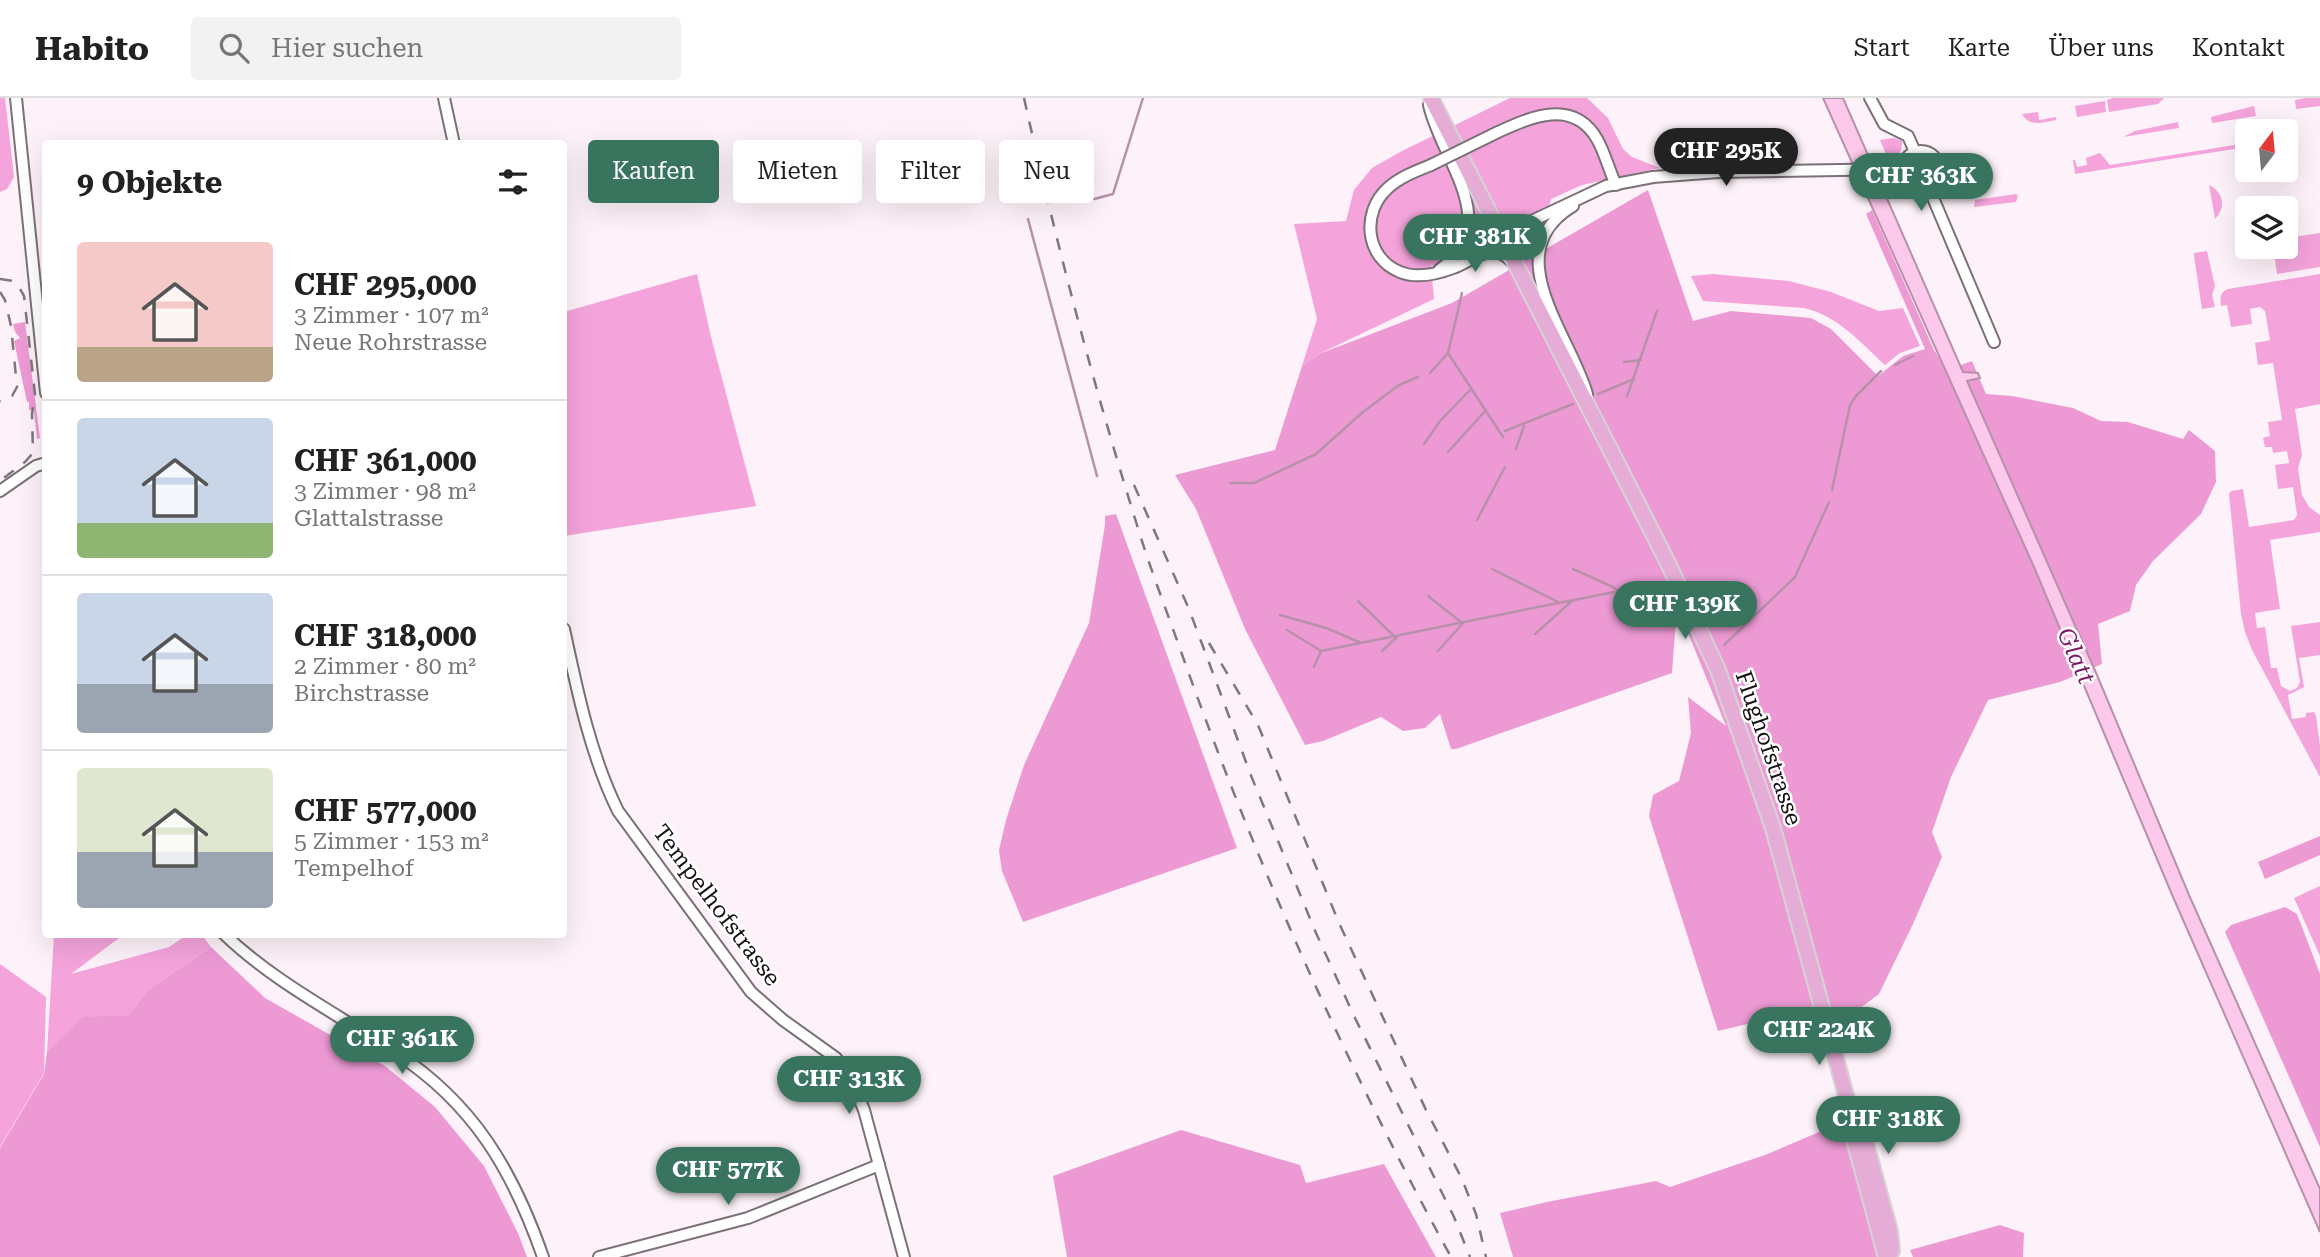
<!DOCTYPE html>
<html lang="de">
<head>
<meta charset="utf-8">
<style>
	body { margin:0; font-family:"Roboto Serif",serif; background:#f2f2f2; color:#222; height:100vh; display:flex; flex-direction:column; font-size:26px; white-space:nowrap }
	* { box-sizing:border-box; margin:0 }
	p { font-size:23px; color:#767676 }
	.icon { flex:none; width:38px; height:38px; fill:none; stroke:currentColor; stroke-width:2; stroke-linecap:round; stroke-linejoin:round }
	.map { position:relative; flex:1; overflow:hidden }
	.side { position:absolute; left:42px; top:42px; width:525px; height:798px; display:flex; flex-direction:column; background:#fff; border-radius:7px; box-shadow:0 7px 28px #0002 }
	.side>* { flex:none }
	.top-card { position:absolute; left:588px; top:42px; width:665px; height:63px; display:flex; gap:14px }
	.needle { width:46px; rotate:16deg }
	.controls { position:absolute; left:2235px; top:21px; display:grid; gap:14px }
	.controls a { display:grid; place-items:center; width:63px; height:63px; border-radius:7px; background:#fff; box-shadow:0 7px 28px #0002; font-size:35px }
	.price { position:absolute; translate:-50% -60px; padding:0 16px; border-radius:24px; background:#39745e; color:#fff; font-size:23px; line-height:46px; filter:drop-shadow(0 2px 4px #0008) }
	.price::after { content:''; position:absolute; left:50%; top:42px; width:21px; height:16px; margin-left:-10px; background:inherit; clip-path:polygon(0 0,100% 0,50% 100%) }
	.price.on { background:#222; color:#fff }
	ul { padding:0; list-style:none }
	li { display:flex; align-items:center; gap:21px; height:175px; padding:0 35px }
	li+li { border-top:2px solid #e0e0e0 }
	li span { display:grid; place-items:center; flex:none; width:196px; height:140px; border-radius:7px; color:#555 }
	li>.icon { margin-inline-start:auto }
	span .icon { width:84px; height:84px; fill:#fffc; stroke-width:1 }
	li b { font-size:30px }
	h2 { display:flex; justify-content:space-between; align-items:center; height:84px; padding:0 35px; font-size:30px }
	.pill { padding:0 24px; border-radius:7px; background:#fff; box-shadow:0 7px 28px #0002; font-size:24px; line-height:63px }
	.pill.on { background:#39745e; color:#fff }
	header { display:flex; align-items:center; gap:42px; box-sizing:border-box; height:98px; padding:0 35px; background:#fff; border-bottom:2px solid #e0e0e0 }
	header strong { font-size:33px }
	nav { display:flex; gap:38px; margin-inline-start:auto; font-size:24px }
	.search { width:490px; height:63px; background:#f2f2f2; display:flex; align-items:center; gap:18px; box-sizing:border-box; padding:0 24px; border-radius:7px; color:#767676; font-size:26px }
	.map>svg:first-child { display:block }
</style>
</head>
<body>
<header>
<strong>Habito</strong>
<div class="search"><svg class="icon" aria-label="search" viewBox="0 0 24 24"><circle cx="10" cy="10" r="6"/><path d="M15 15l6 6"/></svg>Hier suchen</div>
<nav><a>Start</a><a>Karte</a><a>Über uns</a><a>Kontakt</a></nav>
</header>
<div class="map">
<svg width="2320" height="1159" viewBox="0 0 2320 1159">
	<rect width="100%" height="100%" fill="#fdf2f9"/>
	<g fill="#f4a4db">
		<path d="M 0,0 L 5,0 L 14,79 L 7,91 L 0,94 Z"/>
		<path d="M 1510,0 L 1587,0 L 1608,20 L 1623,51 L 1632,59 L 1660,70 L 1582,87 L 1551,101 L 1545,126 L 1536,143 L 1530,183 L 1509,140 L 1460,162 L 1431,168 L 1434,201 L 1319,256 L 1302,268 L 1317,221 L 1294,126 L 1346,123 L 1354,92 L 1372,70 L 1402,53 Z"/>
		<path d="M 2113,0 L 2164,0 L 2158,6 L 2109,14 L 2107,2 Z"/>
		<path d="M 2305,0 L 2320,0 L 2320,8 L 2296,11 L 2295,2 Z"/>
		<path d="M 2105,3 L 2106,14 L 2077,19 L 2075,8 Z"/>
		<path d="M 2254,8 L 2256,18 L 2212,25 L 2211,19 Z"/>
		<path d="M 2038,14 L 2039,22 L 2056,19 L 2056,22 C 2043,24 2030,30 2022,16 Z"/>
		<path d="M 2178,24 L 2179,30 L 2123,39 L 2135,33 Z"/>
		<path d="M 1894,40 L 1902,43 C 1902,54 1899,58 1889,63 L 1880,42 Z"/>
		<path d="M 2247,45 L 2247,49 L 2075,76 L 2073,62 L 2075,62 L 2077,69 L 2087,67 L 2086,60 L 2100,55 L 2110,67 Z"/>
		<path d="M 2209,87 C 2224,95 2226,109 2215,121 Z"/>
		<path d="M 2016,96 L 2018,98 L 2016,104 L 1974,109 L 1975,102 Z"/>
		<path d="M 2320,135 L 2320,169 L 2277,176 L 2273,149 L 2286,149 L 2286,140 Z"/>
		<path d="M 2207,153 L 2215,188 L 2212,197 L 2215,209 L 2202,211 L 2194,158 L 2194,155 Z"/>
		<path d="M 697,176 L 711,239 L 756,408 L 564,438 L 564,214 Z"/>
		<path d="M 1713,176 L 1789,183 L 1831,194 L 1879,213 L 1903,210 L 1920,248 L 1900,255 L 1885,267 C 1860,244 1838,218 1804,210 L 1703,203 L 1691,178 Z"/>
		<path d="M 2320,176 L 2320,306 L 2295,311 L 2302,357 L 2298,370 L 2302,397 L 2309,409 L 2320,417 L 2320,434 L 2270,442 L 2280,511 L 2255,515 L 2257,530 L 2265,529 L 2271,570 L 2277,570 L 2281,588 L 2290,593 L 2297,590 L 2300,584 L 2291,528 L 2320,524 L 2320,557 L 2299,560 L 2304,589 L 2288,597 L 2292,621 L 2306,619 L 2306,615 L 2314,614 L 2316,618 L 2320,648 L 2320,679 L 2252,552 L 2245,534 L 2241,516 L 2229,396 L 2231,393 L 2243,391 L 2249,429 L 2294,422 L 2297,417 L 2293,389 L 2278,391 L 2275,367 L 2289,365 L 2287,353 L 2273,355 L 2272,349 L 2265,349 L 2263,340 L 2270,338 L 2268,324 L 2282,322 L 2273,265 L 2258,267 L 2255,245 L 2270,242 L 2265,213 L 2260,209 L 2250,211 L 2252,226 L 2231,229 L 2227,207 L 2221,208 C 2220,200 2220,194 2228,191 Z"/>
		<path d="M 2320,788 L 2320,858 L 2294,800 Z"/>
		<path d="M 54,837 L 117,837 L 119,840 L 71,876 L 169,849 L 187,837 L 202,837 L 211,849 L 148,892 L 128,917 L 83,920 L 47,954 Z"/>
		<path d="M 0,866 L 46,899 L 44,975 L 0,1049 Z"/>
	</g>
	<g fill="#ed9ad4">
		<path d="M 1648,92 L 1693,223 L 1731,213 L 1811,220 L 1831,231 L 1878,278 L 1903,258 L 1925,251 L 1866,116 L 1872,112 L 1934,252 L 1947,272 L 1972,263 L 1986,296 L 2012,298 L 2073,310 L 2101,323 L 2128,324 L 2183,341 L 2189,332 L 2215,353 L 2216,384 L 2201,416 L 2153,463 L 2136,487 L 2130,513 L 2098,526 L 2102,566 L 2060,584 L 1988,602 L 1951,679 L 1932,734 L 1942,759 L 1913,826 L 1879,896 L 1851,917 L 1756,924 L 1718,933 L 1649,718 L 1653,697 L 1679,683 L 1691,635 L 1688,599 L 1726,628 L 1677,508 L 1672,575 L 1456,651 L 1451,651 L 1440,616 L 1425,630 L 1403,633 L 1381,619 L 1323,643 L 1305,647 L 1245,531 L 1196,411 L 1175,377 L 1275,352 L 1302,268 L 1319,256 L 1452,205 Z"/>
		<path d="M 25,224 L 40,340 L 37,341 L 34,313 L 29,312 L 29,304 L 27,304 L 14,243 L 20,240 L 15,234 L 13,226 Z"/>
		<path d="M 1116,416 L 1237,750 L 1023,824 L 1002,773 L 999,752 L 1006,722 L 1024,667 L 1089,525 L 1105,427 L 1105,418 Z"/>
		<path d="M 2320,738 L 2320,757 L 2265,781 L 2258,764 Z"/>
		<path d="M 2285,809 L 2297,816 L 2320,876 L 2320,1049 L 2225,834 L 2231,827 Z"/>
		<path d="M 211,849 L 265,900 L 385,968 L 435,1009 L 484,1068 L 518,1135 L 527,1159 L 0,1159 L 0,1050 L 44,976 L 47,954 L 83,919 L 128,917 L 148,892 Z"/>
		<path d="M 1845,1023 L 1845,1038 L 1877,1159 L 1513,1159 L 1500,1115 L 1547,1104 L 1656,1083 L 1670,1089 L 1765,1057 Z"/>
		<path d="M 1181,1032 L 1300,1067 L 1306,1085 L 1384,1066 L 1436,1159 L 1067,1159 L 1053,1078 Z"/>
		<path d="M 2000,1127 L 2024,1135 L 2023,1159 L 1913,1159 L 1910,1152 Z"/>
	</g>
	<path fill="#fcc8eb" stroke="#b791aa" stroke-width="2" d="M 1823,0 L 1843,0 L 1963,274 L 1978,275 L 1980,280 L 1967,283 L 2097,577 L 2189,797 L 2320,1091 L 2320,1134 L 2173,799 L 2034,469 Z"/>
	<path fill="#fdf2f9" d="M 1876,65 L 1883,82 L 1856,84 L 1848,66 Z"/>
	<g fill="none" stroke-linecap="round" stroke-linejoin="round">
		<g stroke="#b791aa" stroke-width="2.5">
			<path d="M 1094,101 L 1113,96 L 1143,0"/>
			<path d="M 1028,121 L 1097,378"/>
			<path d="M 1448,255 L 1503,339"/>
			<path d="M 1624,264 L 1641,262"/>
			<path d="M 1895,267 L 1913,258"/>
			<path d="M 1430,275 L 1448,255 L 1462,195"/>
			<path d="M 1598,296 L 1634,281"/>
			<path d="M 1627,298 L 1657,213"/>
			<path d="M 1505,333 L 1573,306"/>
			<path d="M 1424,346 L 1440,323 L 1471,291"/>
			<path d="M 1516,351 L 1524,328"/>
			<path d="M 1448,354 L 1486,312"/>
			<path d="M 1230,385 L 1254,385 L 1316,356 L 1363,314 L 1399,287 L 1418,279"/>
			<path d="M 1832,392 L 1850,307 L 1856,298 L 1881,273"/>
			<path d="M 1477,422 L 1505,369"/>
			<path d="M 1492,471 L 1558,504"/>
			<path d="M 1573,471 L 1613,489 L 1619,493"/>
			<path d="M 1428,498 L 1461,524"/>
			<path d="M 1358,503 L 1393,537"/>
			<path d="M 1280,517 L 1326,530 L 1359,544"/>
			<path d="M 1287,532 L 1321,553 L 1533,510 L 1630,491 L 1660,488"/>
			<path d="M 1535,536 L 1572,503"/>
			<path d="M 1724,547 L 1795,479 L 1829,404"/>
			<path d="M 1382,553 L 1397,539"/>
			<path d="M 1438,553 L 1464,524"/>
			<path d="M 1314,569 L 1321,553"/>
		</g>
		<defs>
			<g id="minor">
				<path d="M 16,0 L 46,295"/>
				<path d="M 444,0 L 454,46"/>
				<path d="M 1870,0 L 1884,26 L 1908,38 L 1915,54"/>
				<path d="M 1429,7 C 1441,62 1505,126 1439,172"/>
				<path d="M 1498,34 C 1531,19 1573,0 1597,41 C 1605,55 1609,72 1616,87"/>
				<circle cx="1921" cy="71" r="18"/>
				<path d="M 1431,67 C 1416,73 1400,79 1388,90 C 1361,114 1365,160 1400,174 C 1417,181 1437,176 1453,170 C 1473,163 1492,142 1511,163"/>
				<path d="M 1928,88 L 1994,244"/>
				<path d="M 1573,108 C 1496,154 1570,236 1587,296"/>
				<path d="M 1493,122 L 1512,130 L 1519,129 L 1606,88 L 1653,79 L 1718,74 L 1902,71"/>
				<path d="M 0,393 L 36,368 L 46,365"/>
				<path d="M 564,531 C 577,592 590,656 618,713 L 751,894 L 783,922 L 836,960 L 850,978 L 864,1012 L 904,1159"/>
				<path d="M 224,836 C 275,885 338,916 396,955 C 474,1006 513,1073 543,1159"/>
				<path d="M 599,1159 L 748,1120 L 879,1067"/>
			</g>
			<g id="major">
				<path d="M 1431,0 L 1667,463 L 1718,572 L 1773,730 L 1847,1001 L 1853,1038 L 1886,1159"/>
				<path d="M 1854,1011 L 1858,1017 L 1865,1042 L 1890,1133 L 1892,1153"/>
			</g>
		</defs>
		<use href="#minor" stroke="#7b7177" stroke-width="14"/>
		<use href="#major" stroke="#d5d4d5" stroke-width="18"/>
		<use href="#minor" stroke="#fff" stroke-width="10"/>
		<use href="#major" stroke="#e5add5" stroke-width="14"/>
		<g stroke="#7e777b" stroke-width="2.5" stroke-dasharray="12 12" stroke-linecap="butt">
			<path d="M 1024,0 C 1056,144 1093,286 1137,427 C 1149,467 1164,506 1178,545 C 1252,756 1343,962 1451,1159"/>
			<path d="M 0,181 L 13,183 L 19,189 L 24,198 L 35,296 L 32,316 L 33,355 L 25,364 L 0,383"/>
			<path d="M 0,194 L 5,202 L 11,228 L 17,289 L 12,298 L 0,303"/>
			<path d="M 1134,387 L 1189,511 L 1252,680 L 1316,835 L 1355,920 L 1454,1119 L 1470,1159"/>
			<path d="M 1209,545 L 1258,627 L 1339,825 L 1426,1012 L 1461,1079 L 1476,1116 L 1486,1159"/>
		</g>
		<defs>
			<path id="minor-bridge" d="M 1431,67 L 1498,34"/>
		</defs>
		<use href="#minor-bridge" stroke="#7b7177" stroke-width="14" stroke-linecap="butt"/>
		<use href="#minor-bridge" stroke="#fff" stroke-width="10"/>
	</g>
	<g text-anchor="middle" stroke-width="5" stroke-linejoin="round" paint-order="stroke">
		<g font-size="23" fill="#161214" stroke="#fff">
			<text transform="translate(1769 650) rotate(71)" y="8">Flughofstrasse</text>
			<text transform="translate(717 807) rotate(53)" y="8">Tempelhofstrasse</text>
		</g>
		<g font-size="24" font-style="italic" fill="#7b1b66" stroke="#fff">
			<text transform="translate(2076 558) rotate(66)" y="8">Glatt</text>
		</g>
	</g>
</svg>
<div class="controls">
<a><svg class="needle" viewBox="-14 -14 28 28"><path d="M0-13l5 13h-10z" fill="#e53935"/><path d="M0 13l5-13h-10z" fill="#767676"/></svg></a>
<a><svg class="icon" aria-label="layers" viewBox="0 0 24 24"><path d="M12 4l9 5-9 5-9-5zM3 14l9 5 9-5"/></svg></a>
</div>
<b class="price on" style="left:1726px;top:90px">CHF 295K</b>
<b class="price" style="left:1921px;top:115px">CHF 363K</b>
<b class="price" style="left:1475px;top:176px">CHF 381K</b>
<b class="price" style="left:1685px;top:543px">CHF 139K</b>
<b class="price" style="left:1819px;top:969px">CHF 224K</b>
<b class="price" style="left:402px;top:978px">CHF 361K</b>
<b class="price" style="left:849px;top:1018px">CHF 313K</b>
<b class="price" style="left:1888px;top:1058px">CHF 318K</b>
<b class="price" style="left:728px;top:1109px">CHF 577K</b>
<div class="top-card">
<a class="pill on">Kaufen</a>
<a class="pill">Mieten</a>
<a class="pill">Filter</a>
<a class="pill">Neu</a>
</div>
<section class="side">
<h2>9 Objekte<svg class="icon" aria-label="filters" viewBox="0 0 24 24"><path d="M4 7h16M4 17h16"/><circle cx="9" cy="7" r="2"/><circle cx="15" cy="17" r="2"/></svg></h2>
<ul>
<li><span style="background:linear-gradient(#f6c9c9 75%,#b9a48a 0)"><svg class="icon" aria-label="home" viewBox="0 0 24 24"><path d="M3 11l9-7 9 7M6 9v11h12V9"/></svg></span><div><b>CHF 295,000</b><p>3 Zimmer · 107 m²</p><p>Neue Rohrstrasse</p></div></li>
<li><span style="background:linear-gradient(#c9d6e8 75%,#8fb573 0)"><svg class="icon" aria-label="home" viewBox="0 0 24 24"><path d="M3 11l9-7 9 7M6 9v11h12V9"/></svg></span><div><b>CHF 361,000</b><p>3 Zimmer · 98 m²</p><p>Glattalstrasse</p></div></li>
<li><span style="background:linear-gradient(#c9d6e8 65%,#9aa5b1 0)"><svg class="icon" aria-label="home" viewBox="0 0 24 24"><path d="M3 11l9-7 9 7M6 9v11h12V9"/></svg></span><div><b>CHF 318,000</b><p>2 Zimmer · 80 m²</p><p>Birchstrasse</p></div></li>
<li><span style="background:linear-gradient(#dfe7d0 60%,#9aa5b1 0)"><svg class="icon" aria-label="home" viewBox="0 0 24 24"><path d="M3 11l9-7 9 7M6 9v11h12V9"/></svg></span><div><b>CHF 577,000</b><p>5 Zimmer · 153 m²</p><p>Tempelhof</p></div></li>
</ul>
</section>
</div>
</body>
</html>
